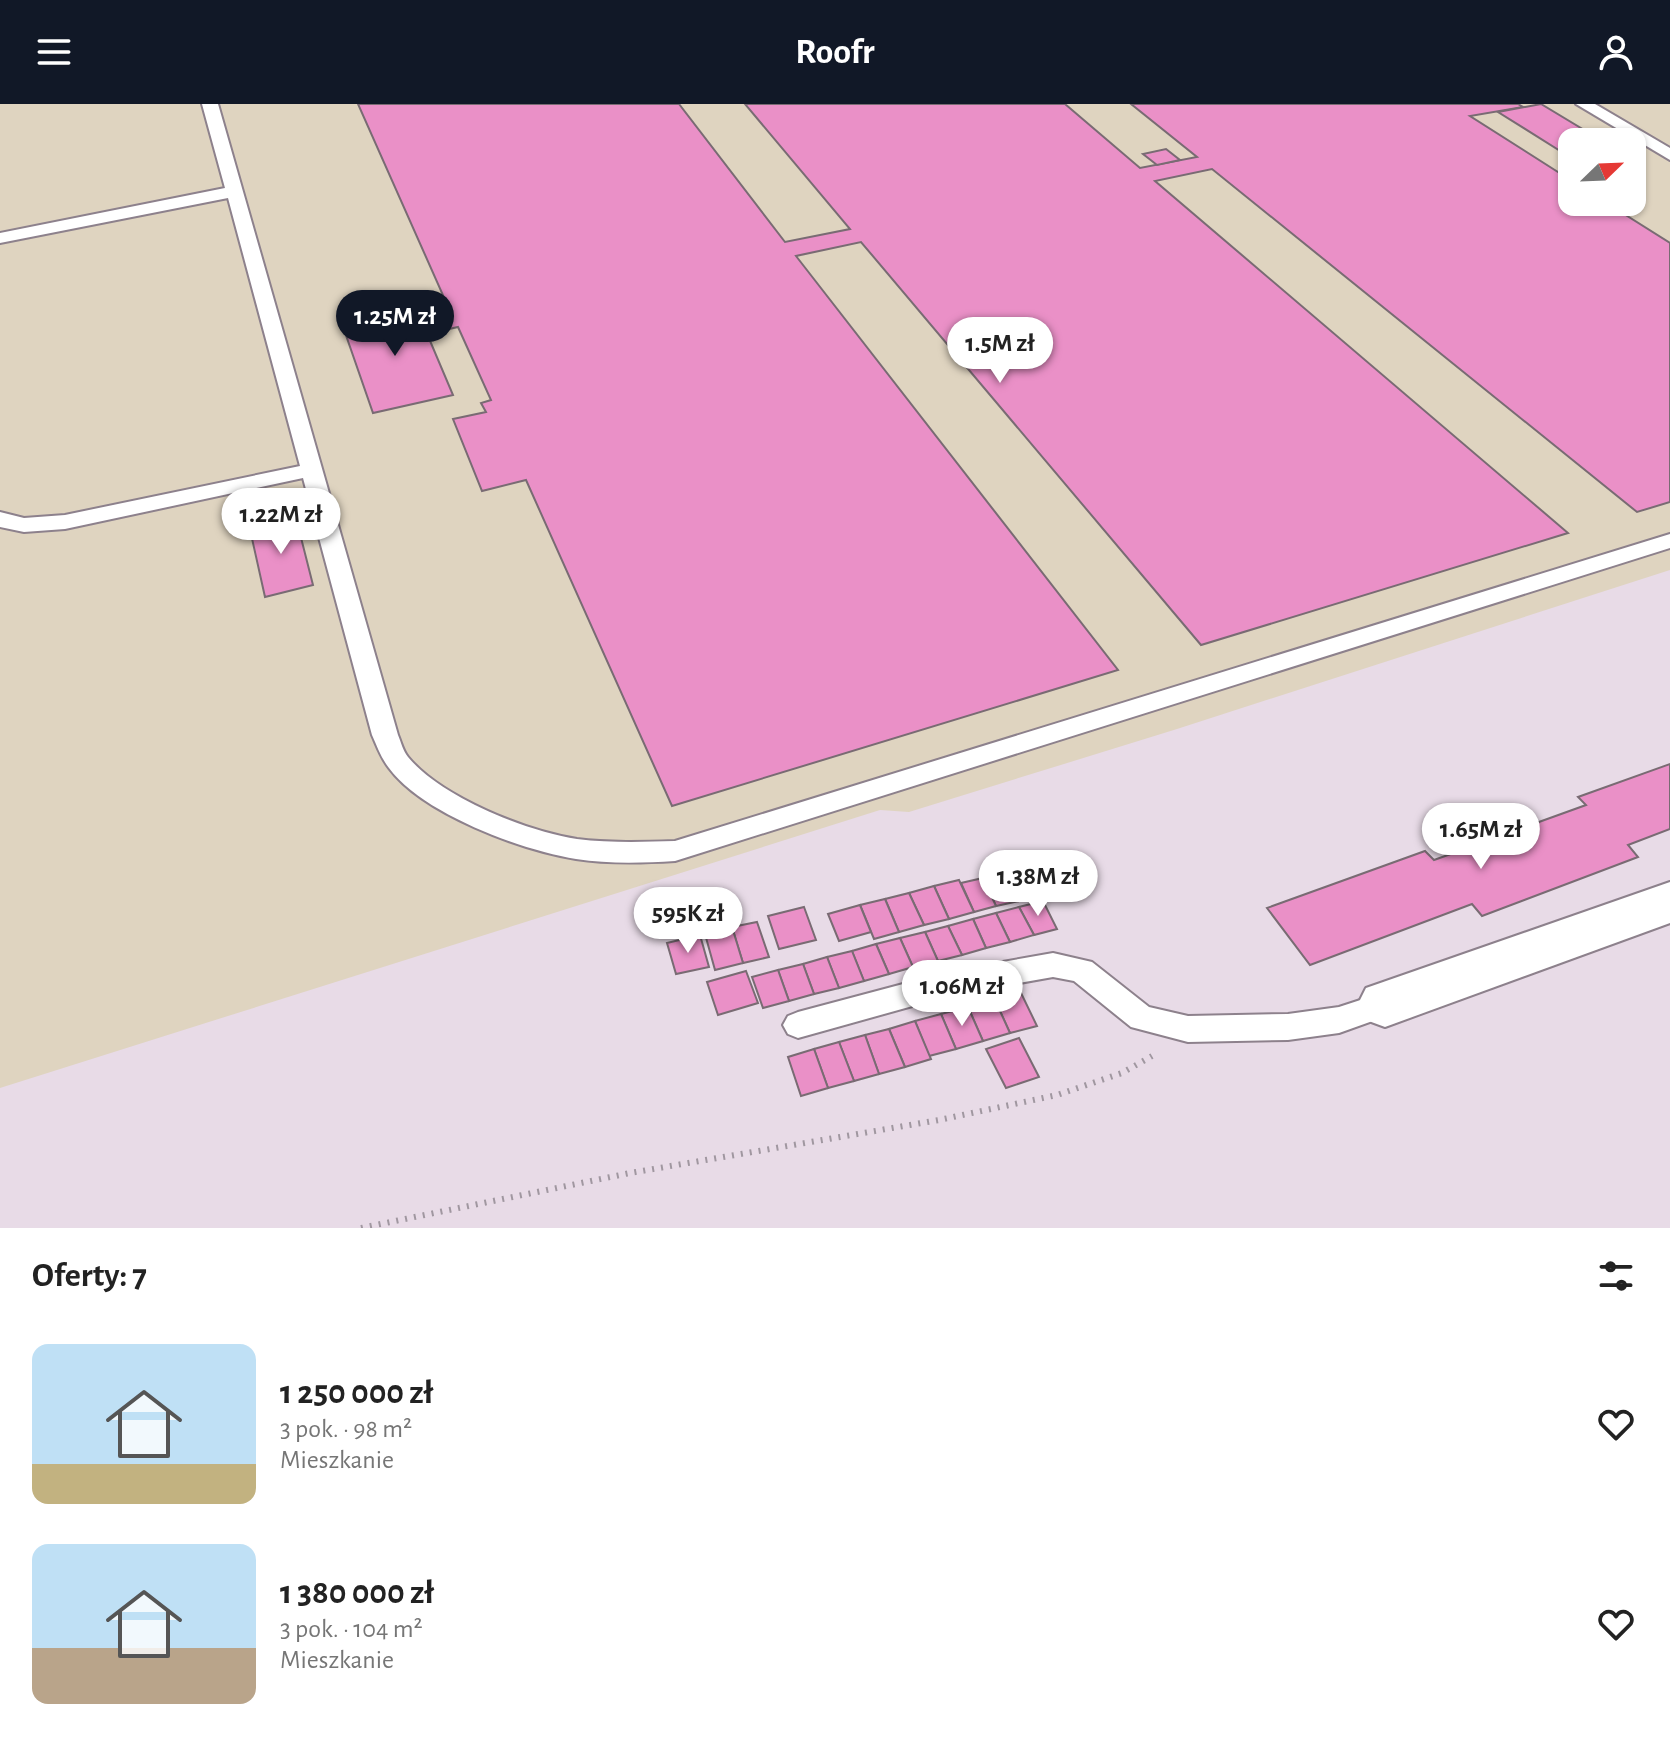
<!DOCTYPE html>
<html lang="pl">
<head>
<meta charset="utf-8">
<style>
	body { margin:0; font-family:"Alegreya Sans",sans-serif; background:#f6f6f6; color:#222; height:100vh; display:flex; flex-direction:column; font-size:30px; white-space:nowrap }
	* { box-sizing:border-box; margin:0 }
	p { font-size:26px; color:#767676 }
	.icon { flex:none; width:44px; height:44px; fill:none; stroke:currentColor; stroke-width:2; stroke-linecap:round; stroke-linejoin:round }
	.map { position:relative; height:1124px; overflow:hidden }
	.details { display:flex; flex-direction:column; background:#fff; flex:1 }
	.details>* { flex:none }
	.needle { width:52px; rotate:67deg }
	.fabs { position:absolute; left:1558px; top:24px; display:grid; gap:16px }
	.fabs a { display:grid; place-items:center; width:88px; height:88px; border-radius:16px; background:#fff; box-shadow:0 2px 6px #0004; font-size:40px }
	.price { position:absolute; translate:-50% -68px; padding:0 18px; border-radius:28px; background:#fff; color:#222; font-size:26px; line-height:52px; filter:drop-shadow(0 2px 4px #0008) }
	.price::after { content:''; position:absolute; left:50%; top:48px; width:24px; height:18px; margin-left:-12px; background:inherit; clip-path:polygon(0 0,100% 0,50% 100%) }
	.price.current { background:#111827; color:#fff }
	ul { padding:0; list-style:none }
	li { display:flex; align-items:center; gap:24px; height:200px; padding:0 32px }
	li span { display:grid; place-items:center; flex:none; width:224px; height:160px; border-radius:16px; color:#555 }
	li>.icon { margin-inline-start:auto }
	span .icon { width:96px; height:96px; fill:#fffc; stroke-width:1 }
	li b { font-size:34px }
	h2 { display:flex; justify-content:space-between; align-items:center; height:96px; padding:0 32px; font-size:34px }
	header { display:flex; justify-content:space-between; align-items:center; height:104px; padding:0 32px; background:#111827; color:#fff; font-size:36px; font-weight:700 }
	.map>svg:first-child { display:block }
</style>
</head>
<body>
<header><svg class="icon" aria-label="menu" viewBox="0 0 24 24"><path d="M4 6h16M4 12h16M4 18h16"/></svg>Roofr<svg class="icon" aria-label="person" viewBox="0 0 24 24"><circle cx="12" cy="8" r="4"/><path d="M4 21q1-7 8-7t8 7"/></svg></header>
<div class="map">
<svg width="1670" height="1124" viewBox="0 0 1670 1124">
	<rect width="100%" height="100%" fill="#e8dbe7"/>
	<path fill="#dfd4c0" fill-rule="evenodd" d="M 0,0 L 1670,0 L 1670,466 L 1177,625 L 909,708 L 880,706 L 0,984 ZM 1572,38 L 1632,38 L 1632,98 L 1572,98 Z"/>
	<g fill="#ea90c7" stroke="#796b73" stroke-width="2">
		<path d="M 358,0 L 679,0 L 785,138 L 850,125 L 745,0 L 1065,0 L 1140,64 L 1197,53 L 1131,0 L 1518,0 L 1523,3 L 1470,12 L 1572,77 L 1572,98 L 1605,98 L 1670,139 L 1670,398 L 1637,408 L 1212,65 L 1155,77 L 1568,429 L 1201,541 L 861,138 L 796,152 L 1118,566 L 672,702 L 526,376 L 482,387 L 453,315 L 486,308 L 481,299 L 491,296 L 458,223 L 427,230 L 421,213 L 450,207 Z"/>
		<path d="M 1541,0 L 1604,38 L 1572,38 L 1572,49 L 1565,50 L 1498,8 Z"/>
		<path d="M 1166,45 L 1180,56 L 1157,61 L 1143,50 Z"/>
		<path d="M 414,199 L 453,291 L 373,309 L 340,214 Z"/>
		<path d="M 295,410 L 313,481 L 265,493 L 249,421 Z"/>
		<path d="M 1670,660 L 1670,725 L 1628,741 L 1638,753 L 1482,812 L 1472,800 L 1310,861 L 1267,804 L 1425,747 L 1434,756 L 1586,701 L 1578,693 Z"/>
		<path d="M 1027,762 L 1042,791 L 1019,797 L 1005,768 Z"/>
		<path d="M 1005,768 L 1019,797 L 996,802 L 983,774 Z"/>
		<path d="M 983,774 L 996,802 L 974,808 L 961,779 Z"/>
		<path d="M 959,776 L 974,808 L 949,815 L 934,782 Z"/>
		<path d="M 934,782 L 949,815 L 924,821 L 909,789 Z"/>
		<path d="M 909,789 L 924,821 L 899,828 L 885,795 Z"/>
		<path d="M 885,795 L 899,828 L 874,835 L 860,801 Z"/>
		<path d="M 1043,797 L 1057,825 L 1034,831 L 1019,803 Z"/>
		<path d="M 860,801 L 871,828 L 839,837 L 828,810 Z"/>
		<path d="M 804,803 L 816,836 L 779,845 L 768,812 Z"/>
		<path d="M 1019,803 L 1034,831 L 1010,838 L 996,809 Z"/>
		<path d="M 996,809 L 1010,838 L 986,844 L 973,815 Z"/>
		<path d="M 973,815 L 986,844 L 962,851 L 948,822 Z"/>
		<path d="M 757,818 L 769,853 L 743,859 L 732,823 Z"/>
		<path d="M 948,822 L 962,851 L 938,857 L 925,828 Z"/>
		<path d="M 732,823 L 743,859 L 715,866 L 705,830 Z"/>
		<path d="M 925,828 L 938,857 L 913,863 L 900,834 Z"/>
		<path d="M 700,831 L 709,863 L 676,870 L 667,839 Z"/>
		<path d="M 900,834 L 913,863 L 889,870 L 876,840 Z"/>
		<path d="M 876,840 L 889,870 L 864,877 L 852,847 Z"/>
		<path d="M 852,847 L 864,877 L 839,884 L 827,853 Z"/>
		<path d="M 827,853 L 839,884 L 814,890 L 803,860 Z"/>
		<path d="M 803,860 L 814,890 L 789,897 L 778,866 Z"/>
		<path d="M 778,866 L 789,897 L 763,904 L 752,873 Z"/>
		<path d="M 746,867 L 758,899 L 718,911 L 707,878 Z"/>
		<path d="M 1021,889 L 1037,922 L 1010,929 L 995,896 Z"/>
		<path d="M 995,896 L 1010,929 L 983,937 L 968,903 Z"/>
		<path d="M 968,903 L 983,937 L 956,945 L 941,910 Z"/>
		<path d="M 941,910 L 956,945 L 929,952 L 915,917 Z"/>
		<path d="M 915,917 L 931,955 L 905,963 L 889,925 Z"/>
		<path d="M 889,925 L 905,963 L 879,970 L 865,931 Z"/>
		<path d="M 865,931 L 879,970 L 854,977 L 839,938 Z"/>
		<path d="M 1019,934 L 1039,973 L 1006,984 L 986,945 Z"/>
		<path d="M 839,938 L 854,977 L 828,984 L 814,945 Z"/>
		<path d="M 814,945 L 828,984 L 801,992 L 788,953 Z"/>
	</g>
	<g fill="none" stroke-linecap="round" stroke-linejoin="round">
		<defs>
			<g id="service">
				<path d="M 202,0 L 218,0 L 398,631 C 401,638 403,647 408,653 C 441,693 526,727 577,735 C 609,739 643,738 675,737 L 1670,430 L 1670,444 L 675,757 C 642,759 608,760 576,755 C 521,746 423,710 389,664 C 381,654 377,642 372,631 L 303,374 L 65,425 L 24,428 L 0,423 L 0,408 L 24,414 L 65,411 L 300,362 L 228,94 L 0,139 L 0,129 L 225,84 Z"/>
				<path d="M 1576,0 L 1595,0 L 1670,44 L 1670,56 Z"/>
				<path d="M 1053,849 L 1092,858 L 1149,903 L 1188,912 L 1288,910 L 1339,903 L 1385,888 L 1395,891 L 1400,900 L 1395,909 L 1339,929 L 1288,936 L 1188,938 L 1131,923 L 1074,877 L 1053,873 L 952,891 L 798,934 L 788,930 L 783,921 L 788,912 L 798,908 L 952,867 Z"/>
			</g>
			<path id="minor" d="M 1670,778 L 1670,819 L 1385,923 L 1366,916 L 1358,900 L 1366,884 Z"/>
		</defs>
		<use href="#service" stroke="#8d818c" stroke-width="4"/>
		<use href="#minor" stroke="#8d818c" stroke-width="4"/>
		<path stroke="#a097a0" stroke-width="6" stroke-dasharray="2 7" stroke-linecap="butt" d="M 361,1124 L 630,1069 L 939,1016 L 1057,991 L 1122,969 L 1152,952"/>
		<use href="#service" fill="#fff" fill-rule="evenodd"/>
		<use href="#minor" fill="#fff" fill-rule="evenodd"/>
	</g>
</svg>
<div class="fabs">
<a><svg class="needle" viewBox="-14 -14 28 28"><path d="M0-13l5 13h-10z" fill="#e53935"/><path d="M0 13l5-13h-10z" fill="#767676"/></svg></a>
</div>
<b class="price current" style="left:395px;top:254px">1.25M zł</b>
<b class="price" style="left:1000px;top:281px">1.5M zł</b>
<b class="price" style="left:281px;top:452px">1.22M zł</b>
<b class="price" style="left:1481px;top:767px">1.65M zł</b>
<b class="price" style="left:1038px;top:814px">1.38M zł</b>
<b class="price" style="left:688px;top:851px">595K zł</b>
<b class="price" style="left:962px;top:924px">1.06M zł</b>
</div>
<section class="details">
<h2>Oferty: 7<svg class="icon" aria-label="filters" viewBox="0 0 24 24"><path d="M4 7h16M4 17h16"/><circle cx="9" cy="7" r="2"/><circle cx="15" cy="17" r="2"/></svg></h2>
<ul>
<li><span style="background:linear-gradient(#bfe0f5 75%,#c2b280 0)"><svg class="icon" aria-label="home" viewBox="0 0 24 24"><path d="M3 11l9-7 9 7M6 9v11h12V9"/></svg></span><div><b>1 250 000 zł</b><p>3 pok. · 98 m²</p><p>Mieszkanie</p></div><svg class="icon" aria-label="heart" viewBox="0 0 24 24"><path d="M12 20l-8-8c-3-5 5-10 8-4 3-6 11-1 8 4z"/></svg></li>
<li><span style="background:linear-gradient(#bfe0f5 65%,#b9a48a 0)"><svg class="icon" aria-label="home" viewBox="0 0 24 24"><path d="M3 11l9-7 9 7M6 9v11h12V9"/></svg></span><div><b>1 380 000 zł</b><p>3 pok. · 104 m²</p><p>Mieszkanie</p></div><svg class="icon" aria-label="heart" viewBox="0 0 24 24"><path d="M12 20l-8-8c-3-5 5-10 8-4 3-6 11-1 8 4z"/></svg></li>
</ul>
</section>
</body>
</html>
